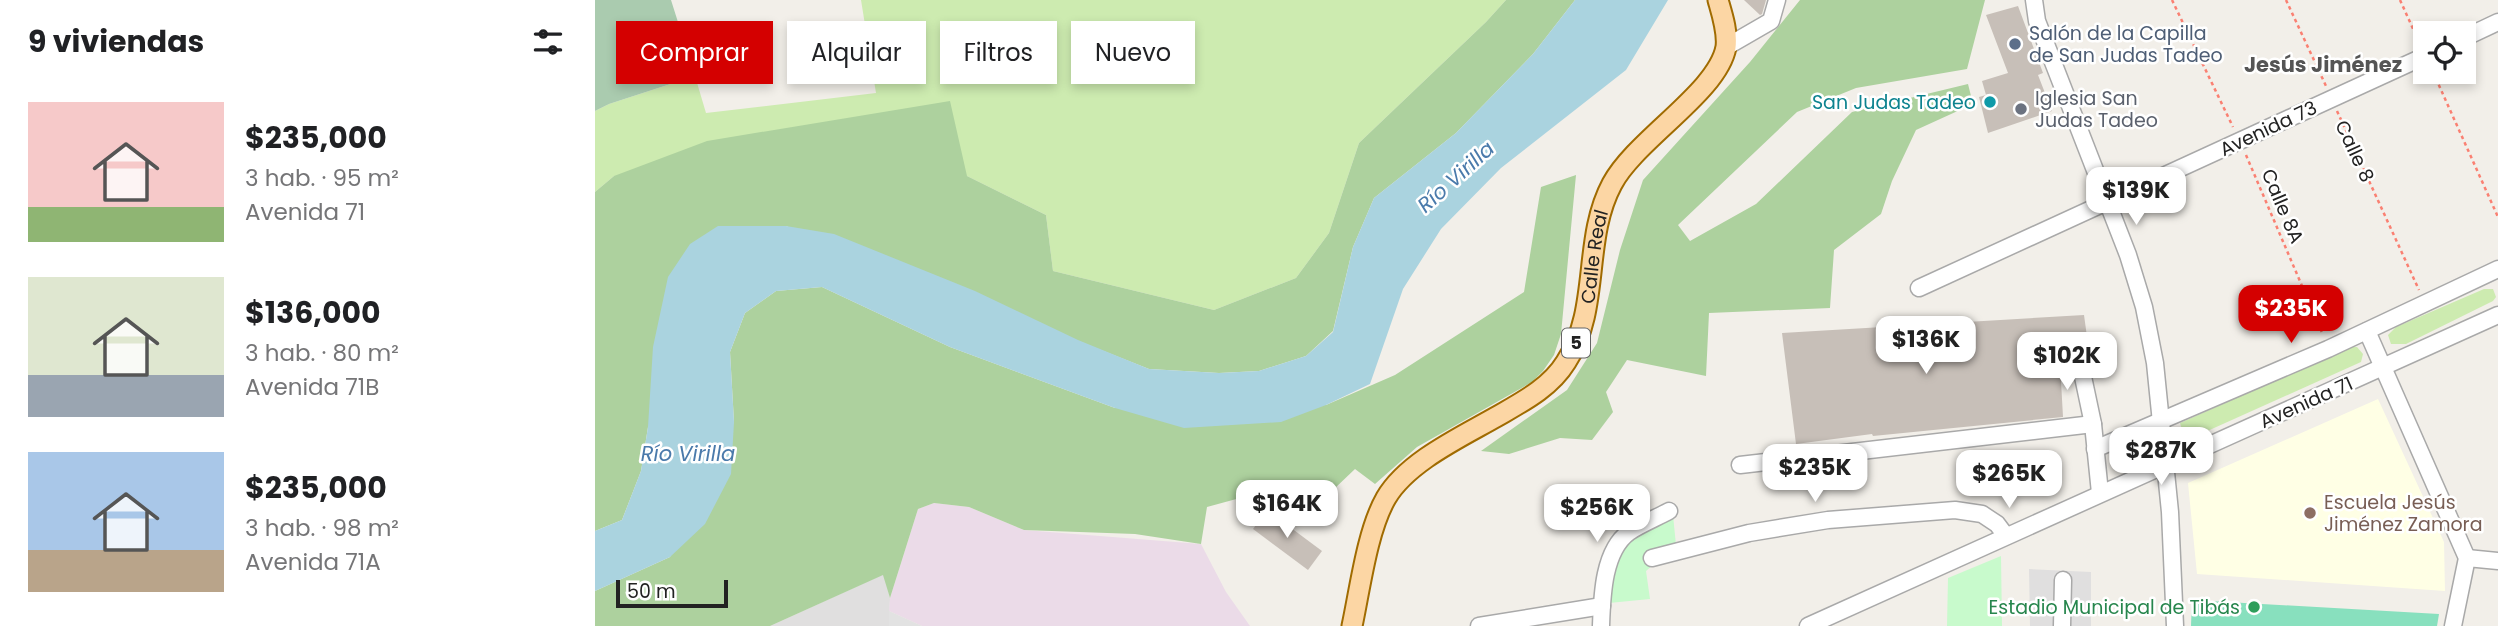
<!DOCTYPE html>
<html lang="es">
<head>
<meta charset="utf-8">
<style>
	body { margin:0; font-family:Poppins,sans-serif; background:#f6f6f6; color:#202124; height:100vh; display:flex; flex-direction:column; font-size:26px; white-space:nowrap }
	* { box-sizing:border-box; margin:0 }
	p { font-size:23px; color:#757577 }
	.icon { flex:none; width:38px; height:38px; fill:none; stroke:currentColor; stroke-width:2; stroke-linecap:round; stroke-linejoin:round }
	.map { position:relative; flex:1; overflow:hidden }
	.details { display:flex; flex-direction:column; background:#fff; width:595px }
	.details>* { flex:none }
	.guide { position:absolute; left:21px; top:21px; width:665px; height:63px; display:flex; gap:14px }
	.fabs { position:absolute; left:1818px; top:21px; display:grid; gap:14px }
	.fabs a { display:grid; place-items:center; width:63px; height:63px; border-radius:0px; background:#fff; box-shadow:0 4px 10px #0003; font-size:35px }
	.scale { position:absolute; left:21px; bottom:18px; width:112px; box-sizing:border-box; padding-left:7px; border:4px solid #222; border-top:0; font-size:19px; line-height:24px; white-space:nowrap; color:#222; -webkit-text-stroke:5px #fff; paint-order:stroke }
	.price { position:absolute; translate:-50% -60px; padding:0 16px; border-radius:14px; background:#fff; color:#222; font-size:23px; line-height:46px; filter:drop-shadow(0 2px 4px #0008) }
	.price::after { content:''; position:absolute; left:50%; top:42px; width:21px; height:16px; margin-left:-10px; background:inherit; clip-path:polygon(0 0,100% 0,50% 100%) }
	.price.current { background:#d40000; color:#fff }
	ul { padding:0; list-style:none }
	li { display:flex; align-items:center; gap:21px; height:175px; padding:0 28px }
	li span { display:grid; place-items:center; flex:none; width:196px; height:140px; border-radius:0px; color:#555 }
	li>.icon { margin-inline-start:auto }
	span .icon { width:84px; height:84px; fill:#fffc; stroke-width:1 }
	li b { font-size:30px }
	h2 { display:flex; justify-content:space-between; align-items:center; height:84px; padding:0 28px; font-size:30px }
	.pill { padding:0 24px; border-radius:0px; background:#fff; box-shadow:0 4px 10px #0003; font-size:24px; line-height:63px }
	.pill.current { background:#d40000; color:#fff }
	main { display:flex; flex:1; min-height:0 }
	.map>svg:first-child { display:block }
</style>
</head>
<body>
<main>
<section class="details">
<h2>9 viviendas<svg class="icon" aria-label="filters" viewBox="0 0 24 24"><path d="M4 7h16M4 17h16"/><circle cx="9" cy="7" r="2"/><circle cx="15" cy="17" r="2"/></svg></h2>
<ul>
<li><span style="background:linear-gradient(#f6c9c9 75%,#8fb573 0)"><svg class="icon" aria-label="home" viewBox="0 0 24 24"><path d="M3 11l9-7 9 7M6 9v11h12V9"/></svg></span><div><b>$235,000</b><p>3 hab. · 95 m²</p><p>Avenida 71</p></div></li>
<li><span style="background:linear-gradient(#dfe7d0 70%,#9aa5b1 0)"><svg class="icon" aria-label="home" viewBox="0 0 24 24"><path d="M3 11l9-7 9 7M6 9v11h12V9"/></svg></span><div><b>$136,000</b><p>3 hab. · 80 m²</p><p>Avenida 71B</p></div></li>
<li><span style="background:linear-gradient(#a9c7e8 70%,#b9a48a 0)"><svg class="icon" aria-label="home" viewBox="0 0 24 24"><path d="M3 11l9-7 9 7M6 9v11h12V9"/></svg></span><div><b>$235,000</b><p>3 hab. · 98 m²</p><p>Avenida 71A</p></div></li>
</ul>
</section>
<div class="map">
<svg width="1903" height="626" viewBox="0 0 1903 626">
	<rect width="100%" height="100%" fill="#f2efe9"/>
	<g fill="#e0dfdf">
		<path d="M 1434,569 L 1496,572 L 1496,626 L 1435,626 Z"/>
		<path d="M 289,574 L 295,598 L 294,626 L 175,626 Z"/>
	</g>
	<path fill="#ebdbe8" d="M 339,503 L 374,507 L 429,530 L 606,544 L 631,592 L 655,626 L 327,626 L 294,611 L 295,598 L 323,509 Z"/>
	<path fill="#ffffe5" d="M 1783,399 L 1849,542 L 1850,591 L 1602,574 L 1593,483 Z"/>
	<g fill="#cdebb0">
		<path d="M 266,0 L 911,0 L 891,22 L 764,143 L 734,233 L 701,278 L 619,310 L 458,271 L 451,215 L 372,176 L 19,176 L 0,192 L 0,111 L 14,104 L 100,76 L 111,113 L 281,93 Z"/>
		<path d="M 1889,289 L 1898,289 L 1901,297 L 1898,301 L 1811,344 L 1796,344 L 1793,335 L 1801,327 Z"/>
		<path d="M 1756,347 L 1762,347 L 1768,354 L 1766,362 L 1599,437 L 1589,437 L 1585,423 Z"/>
	</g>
	<g fill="#add19e">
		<path d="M 911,0 L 980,0 L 938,54 L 861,133 L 779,198 L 758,247 L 738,331 L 711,356 L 664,371 L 624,373 L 554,369 L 191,226 L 53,427 L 46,471 L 27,520 L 0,531 L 0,192 L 19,176 L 112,141 L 355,101 L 372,176 L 451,215 L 458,271 L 619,310 L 701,278 L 734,233 L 764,143 L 891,22 Z"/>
		<path d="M 1205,0 L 1390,0 L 1372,69 L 1261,88 L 1202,112 L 1083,225 L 1095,241 L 1161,204 L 1257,112 L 1373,84 L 1378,104 L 1321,130 L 1297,181 L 1286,214 L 1239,250 L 1235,308 L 1114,313 L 1111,376 L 1032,360 L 1011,392 L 1018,412 L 997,440 L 965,438 L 914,454 L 886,451 L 972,390 L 1002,343 L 1025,250 L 1048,180 L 1155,62 Z"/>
		<path d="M 981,175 L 966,334 L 959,355 L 948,371 L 937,382 L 822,447 L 780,484 L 760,469 L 739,489 L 719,500 L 674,493 L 656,495 L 612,507 L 606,544 L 540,534 L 429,530 L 374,507 L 339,503 L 323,509 L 295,598 L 288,575 L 175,626 L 0,626 L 0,591 L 75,557 L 139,422 L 135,352 L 150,313 L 181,291 L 227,287 L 355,347 L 520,408 L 731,405 L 800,375 L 929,292 L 946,187 Z"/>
	</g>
	<path fill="#aacbaf" d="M 0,0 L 76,0 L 100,76 L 14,104 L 0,111 Z"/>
	<g fill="#c8facc">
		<path d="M 1078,515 L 1081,545 L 1051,571 L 1055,599 L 1014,603 C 1023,546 1028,542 1078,515 Z"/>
		<path d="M 1406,556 L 1407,626 L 1352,626 L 1353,578 Z"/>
	</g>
	<path fill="#88e0be" d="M 1597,600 L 1844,614 L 1842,626 L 1596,626 Z"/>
	<path fill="#e2e2e2" d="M 294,611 L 327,626 L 294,626 Z"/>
	<path fill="#aad3df" d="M 980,0 L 1073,0 L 1031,70 L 906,168 L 846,229 L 808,289 L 775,384 L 731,405 L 686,422 L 589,428 L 520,408 L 355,347 L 227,287 L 181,291 L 150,313 L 135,352 L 139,422 L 136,474 L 110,524 L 75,557 L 0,591 L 0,531 L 27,520 L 46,471 L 53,427 L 58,347 L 73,277 L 95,244 L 123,226 L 191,226 L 239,234 L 380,291 L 483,340 L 554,369 L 624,373 L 664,371 L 711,356 L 738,332 L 758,247 L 779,198 L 861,133 L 938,54 Z"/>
	<g fill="#c7bfb8">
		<path d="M 1149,0 L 1171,0 L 1167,14 L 1165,15 Z"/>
		<path d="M 1423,6 L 1448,73 L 1443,75 L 1457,111 L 1393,133 L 1384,97 L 1391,95 L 1387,81 L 1413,73 L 1391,15 Z"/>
		<path d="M 1489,315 L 1493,344 L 1464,345 L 1468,417 L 1278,436 L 1277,434 L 1201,444 L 1187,333 Z"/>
		<path d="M 672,510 L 727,551 L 713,570 L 658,529 Z"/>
	</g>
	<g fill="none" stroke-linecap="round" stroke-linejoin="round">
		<defs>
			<g id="minor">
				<path d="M 1439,0 L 1442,21 L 1533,255 L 1549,307 L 1560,363 L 1575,512 L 1580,626"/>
				<path d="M 1869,38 L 1903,22"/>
				<path d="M 1131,47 L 1176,21 L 1182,0"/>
				<path d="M 1324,288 L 1830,56"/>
				<path d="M 1772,331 L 1872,558 L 1858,626"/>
				<path d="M 1483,353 L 1498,424 L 1505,493"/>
				<path d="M 1500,449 L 1733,349 L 1903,269"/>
				<path d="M 1145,465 L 1498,424"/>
				<path d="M 1057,558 L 1154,533 L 1233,520 L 1360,510 L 1387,514 L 1402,524 L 1411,536"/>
				<path d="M 1872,558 L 1903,561"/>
				<path d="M 884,626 L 1007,606"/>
				<path d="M 1006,626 C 1007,597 1008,551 1034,532 C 1046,524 1061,518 1074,511"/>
				<path d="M 1213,626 L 1903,315"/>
				<path d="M 1467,626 L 1468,580"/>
			</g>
			<g id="major">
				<path id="s1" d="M 757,626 C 765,589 772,531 791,498 C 812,462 866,437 901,417 C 927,402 955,388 971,362 C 1006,308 987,240 1017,184 C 1041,139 1123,92 1131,47 C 1133,32 1127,14 1123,0"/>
			</g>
		</defs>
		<use href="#minor" stroke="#a9a9a9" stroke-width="19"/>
		<use href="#major" stroke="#a06b00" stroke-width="23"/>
		<g stroke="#fa8072" stroke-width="2.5" stroke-dasharray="3.5 3.5" stroke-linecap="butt">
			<path d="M 1577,0 L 1638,127"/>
			<path d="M 1691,0 L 1731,86"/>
			<path d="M 1805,0 L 1824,42"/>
			<path d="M 1838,72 L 1903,217"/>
			<path d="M 1742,111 L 1824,290"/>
			<path d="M 1651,155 L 1728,335"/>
		</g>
		<use href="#minor" stroke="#fff" stroke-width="16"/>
		<use href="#major" stroke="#fcd6a4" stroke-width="19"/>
	</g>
	<circle fill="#5c6f8a" stroke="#fff" stroke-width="2.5" cx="1420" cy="44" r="7"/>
	<circle fill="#0f9aa8" stroke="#fff" stroke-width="2.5" cx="1395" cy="102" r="7"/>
	<circle fill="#6b7280" stroke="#fff" stroke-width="2.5" cx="1426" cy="109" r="7"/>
	<circle fill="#8d6e63" stroke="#fff" stroke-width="2.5" cx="1715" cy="513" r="7"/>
	<circle fill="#2e9e5b" stroke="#fff" stroke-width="2.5" cx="1659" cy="607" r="7"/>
	<g text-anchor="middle" stroke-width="5" stroke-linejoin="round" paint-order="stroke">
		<rect fill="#fff" stroke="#646464" stroke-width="2" x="967" y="328.5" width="28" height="29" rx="5"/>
		<g font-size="18" font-weight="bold" fill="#222">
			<text x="981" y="349">5</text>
		</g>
		<g font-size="19" fill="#4e5e75" stroke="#fff" text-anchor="start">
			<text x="1434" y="40">Salón de la Capilla<tspan x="1434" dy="22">de San Judas Tadeo</tspan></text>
		</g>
		<g font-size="19" fill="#5b616d" stroke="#fff" text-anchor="start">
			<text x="1440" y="105">Iglesia San<tspan x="1440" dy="22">Judas Tadeo</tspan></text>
		</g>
		<g font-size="19" fill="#0d838f" stroke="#fff" text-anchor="end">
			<text x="1381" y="109">San Judas Tadeo</text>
		</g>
		<g font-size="19" fill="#222" stroke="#fff">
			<text transform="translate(1673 128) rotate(-25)" y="7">Avenida 73</text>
			<text transform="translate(1760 151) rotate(65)" y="7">Calle 8</text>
			<text transform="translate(1688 206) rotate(67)" y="7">Calle 8A</text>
			<text dy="7" stroke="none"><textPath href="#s1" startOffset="471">Calle Real</textPath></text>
			<text transform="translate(1711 402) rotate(-24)" y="7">Avenida 71</text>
		</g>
		<g font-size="19" fill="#785e54" stroke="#fff" text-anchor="start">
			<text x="1729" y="509">Escuela Jesús<tspan x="1729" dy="22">Jiménez Zamora</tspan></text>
		</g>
		<g font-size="19" fill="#27864d" stroke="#fff" text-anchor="end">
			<text x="1645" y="614">Estadio Municipal de Tibás</text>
		</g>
		<g font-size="21" font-weight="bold" fill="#555" stroke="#fff">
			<text x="1728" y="72">Jesús Jiménez</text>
		</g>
		<g font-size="21" font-style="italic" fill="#4a7aab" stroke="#fff">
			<text transform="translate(861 177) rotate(-42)" y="7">Río Virilla</text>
			<text x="93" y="461">Río Virilla</text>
		</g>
	</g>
</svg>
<div class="fabs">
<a><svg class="icon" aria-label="locate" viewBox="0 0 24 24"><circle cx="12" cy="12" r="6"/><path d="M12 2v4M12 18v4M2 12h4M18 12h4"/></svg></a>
</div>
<div class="scale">50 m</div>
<b class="price" style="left:1541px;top:227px">$139K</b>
<b class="price current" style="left:1696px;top:345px">$235K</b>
<b class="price" style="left:1331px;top:376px">$136K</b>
<b class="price" style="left:1472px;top:392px">$102K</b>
<b class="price" style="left:1566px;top:487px">$287K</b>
<b class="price" style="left:1220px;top:504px">$235K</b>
<b class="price" style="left:1414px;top:510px">$265K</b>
<b class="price" style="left:692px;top:540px">$164K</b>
<b class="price" style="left:1002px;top:544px">$256K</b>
<div class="guide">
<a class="pill current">Comprar</a>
<a class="pill">Alquilar</a>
<a class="pill">Filtros</a>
<a class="pill">Nuevo</a>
</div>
</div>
</main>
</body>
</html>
